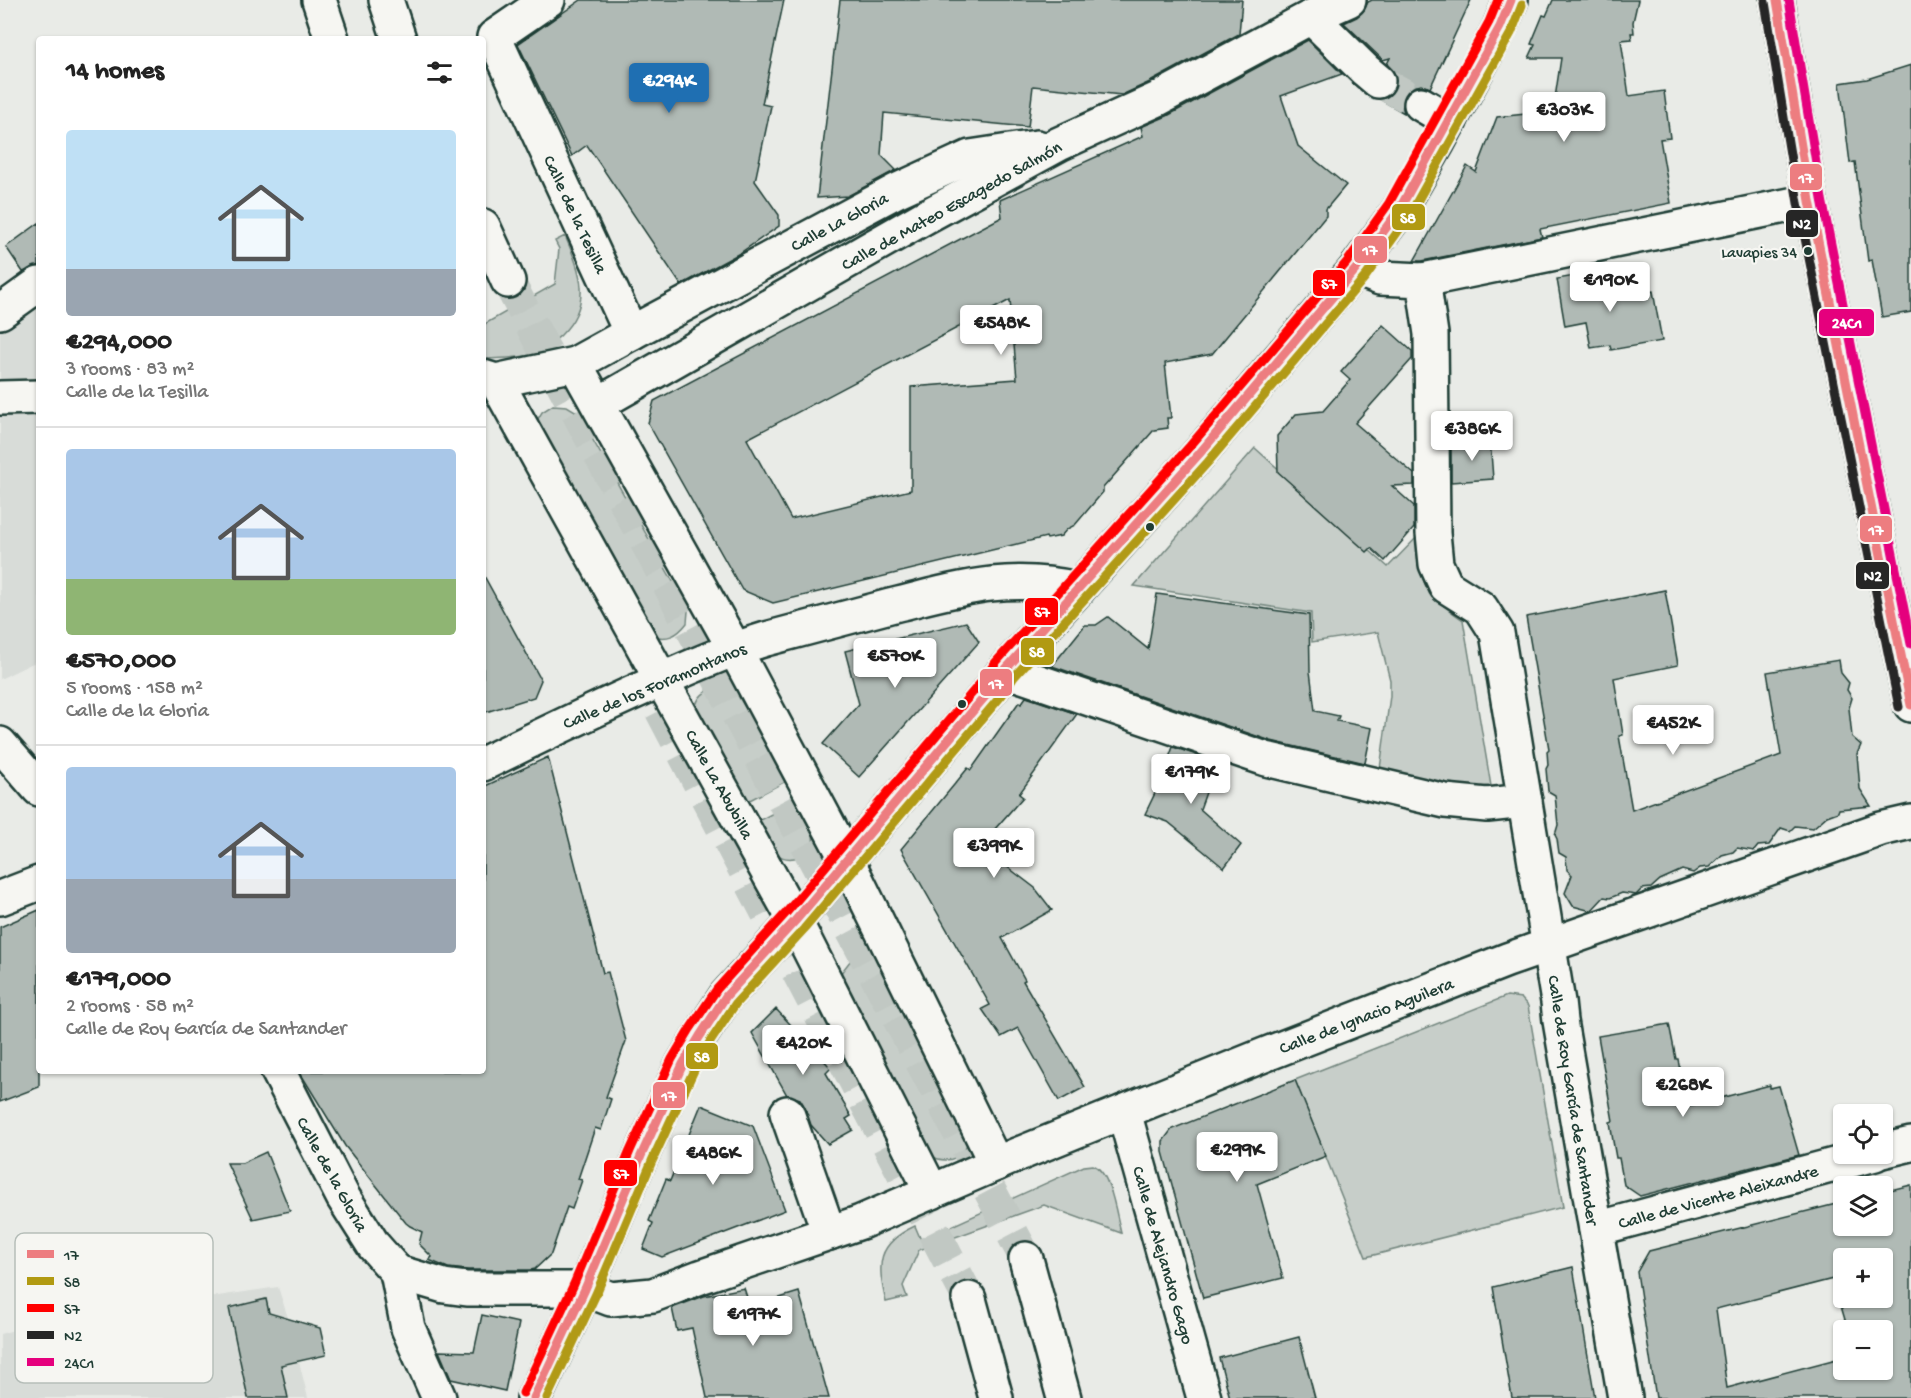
<!DOCTYPE html>
<html lang="en">
<head>
<meta charset="utf-8">
<style>
	body { margin:0; font-family:"Gochi Hand",sans-serif; background:#f2f2f2; color:#222; height:100vh; display:flex; flex-direction:column; font-size:22px; white-space:nowrap }
	* { box-sizing:border-box; margin:0 }
	p { font-size:20px; color:#767676 }
	.icon { flex:none; width:33px; height:33px; fill:none; stroke:currentColor; stroke-width:2; stroke-linecap:round; stroke-linejoin:round }
	.map { position:relative; flex:1; overflow:hidden }
	.drawer { position:absolute; left:36px; top:36px; width:450px; height:1038px; display:flex; flex-direction:column; background:#fff; border-radius:6px; box-shadow:0 2px 4px #0004 }
	.drawer>* { flex:none }
	.fabs { position:absolute; left:1833px; top:1104px; display:grid; gap:12px }
	.fabs a { display:grid; place-items:center; width:60px; height:60px; border-radius:6px; background:#fff; box-shadow:0 2px 4px #0004; font-size:30px }
	.price { position:absolute; translate:-50% -51px; padding:0 14px; border-radius:6px; background:#fff; color:#222; font-size:20px; line-height:39px; filter:drop-shadow(0 2px 3px #0008) }
	.price::after { content:''; position:absolute; left:50%; top:36px; width:18px; height:14px; margin-left:-9px; background:inherit; clip-path:polygon(0 0,100% 0,50% 100%) }
	.price.on { background:#1f6fb2; color:#fff }
	ul { padding:0; list-style:none }
	li { display:grid; align-content:center; gap:12px; height:318px; padding:0 30px }
	li+li { border-top:2px solid #e0e0e0 }
	li span { display:grid; place-items:center; height:186px; border-radius:6px; color:#555 }
	li>.icon { margin-inline-start:auto }
	span .icon { width:108px; height:108px; fill:#fffc; stroke-width:1 }
	li b { font-size:26px }
	h2 { display:flex; justify-content:space-between; align-items:center; height:72px; padding:0 30px; font-size:26px }
	.map>svg:first-child { display:block }
</style>
</head>
<body>
<div class="map">
<svg width="1911" height="1398" viewBox="0 0 1911 1398">
	<rect width="100%" height="100%" fill="#e9ebe7"/>
	<filter id="ink" filterUnits="userSpaceOnUse"><feTurbulence type="fractalNoise" baseFrequency=".0167" numOctaves="2"/><feDisplacementMap in="SourceGraphic" scale="12" xChannelSelector="R" yChannelSelector="G"/><feConvolveMatrix kernelMatrix="1 2 1 2 8 2 1 2 1" color-interpolation-filters="sRGB"/></filter>
	<g filter="url(#ink)">
		<g fill="#d8dcd8">
			<path d="M 39,297 L 39,387 L 0,388 L 0,325 Z"/>
			<path d="M 39,405 L 39,660 L 0,679 L 0,407 Z"/>
			<path d="M 278,1287 L 288,1318 L 308,1398 L 0,1398 L 0,1334 L 38,1323 Z"/>
		</g>
		<g fill="#c7cec9" stroke="#73867e" stroke-width="1.5">
			<path d="M 565,236 C 581,272 593,304 561,335 C 552,343 542,352 530,355 C 515,359 498,358 483,359 L 483,325 L 555,284 L 559,249 L 555,241 Z"/>
			<path d="M 553,405 L 567,406 L 577,412 L 684,601 L 688,611 L 687,623 C 677,636 668,640 652,636 L 535,424 L 542,412 Z"/>
			<path d="M 1255,448 L 1388,567 L 1419,535 C 1420,585 1421,591 1463,620 L 1492,792 L 1379,776 L 1390,696 L 1390,680 L 1378,632 L 1312,642 L 1311,613 L 1134,586 Z"/>
			<path d="M 719,687 L 736,692 L 788,780 L 746,802 L 695,710 C 697,696 705,690 719,687 Z"/>
			<path d="M 798,800 C 807,816 827,848 799,857 C 792,859 783,859 777,854 C 767,847 762,832 756,822 Z"/>
			<path d="M 872,933 L 969,1136 C 966,1158 948,1166 929,1155 L 840,974 Z"/>
			<path d="M 1507,996 L 1521,998 L 1528,1006 L 1563,1207 L 1366,1257 L 1295,1080 Z"/>
			<path d="M 1093,1165 C 1111,1172 1116,1214 1121,1233 L 1044,1205 L 919,1250 L 903,1286 L 907,1297 L 886,1302 C 877,1264 876,1244 915,1226 L 921,1240 L 1084,1166 Z"/>
		</g>
		<g fill="#b0bab5" stroke="#1f3d34" stroke-width="1.5" fill-rule="evenodd">
			<path d="M 581,0 L 784,0 L 762,104 L 771,106 L 755,181 L 779,215 L 779,226 L 740,253 L 681,285 L 587,145 L 572,156 L 518,44 Z"/>
			<path d="M 840,0 L 1242,0 L 1239,34 L 1150,82 L 1122,95 L 1033,86 L 1028,127 L 884,113 L 881,155 L 896,170 L 848,196 L 817,198 Z"/>
			<path d="M 1372,0 L 1471,0 L 1430,88 L 1421,85 L 1411,88 L 1405,95 L 1402,104 L 1404,113 L 1379,99 L 1385,98 L 1392,94 L 1396,85 L 1395,74 L 1387,64 L 1390,58 L 1383,60 L 1344,23 L 1357,17 L 1364,10 L 1368,2 Z"/>
			<path d="M 1553,0 L 1638,0 L 1633,22 L 1634,33 L 1631,33 L 1632,39 L 1621,40 L 1629,96 L 1664,91 L 1670,138 L 1660,139 L 1671,203 L 1540,229 L 1542,237 L 1422,261 L 1414,261 L 1467,166 L 1476,172 L 1497,117 L 1553,111 L 1561,58 L 1529,58 L 1535,45 L 1531,44 L 1543,15 L 1546,16 Z"/>
			<path d="M 1308,40 L 1342,74 L 1281,96 L 1298,146 L 1346,185 L 1326,209 L 1326,216 L 1212,354 L 1165,363 L 1171,418 L 1167,418 L 1168,428 L 1154,430 L 1103,488 L 1103,492 L 1075,525 L 1067,529 L 1061,536 L 1047,539 L 1046,537 L 773,603 L 742,590 L 648,423 L 654,401 L 1002,217 L 1000,200 L 1143,136 L 1141,127 L 1167,116 ZM 1010,300 L 1017,379 L 911,387 L 911,490 L 791,519 L 747,439 Z"/>
			<path d="M 1911,65 L 1911,312 L 1882,317 L 1872,260 L 1868,261 L 1855,162 L 1850,163 L 1840,83 L 1867,79 Z"/>
			<path d="M 39,223 L 39,266 L 23,272 L 6,247 Z"/>
			<path d="M 1598,272 L 1602,295 L 1646,287 L 1647,292 L 1653,291 L 1662,341 L 1611,350 L 1610,345 L 1591,348 L 1586,322 L 1565,326 L 1557,279 Z"/>
			<path d="M 1383,325 L 1412,351 L 1412,359 L 1355,423 L 1414,474 L 1414,485 L 1392,486 L 1414,506 L 1414,528 L 1385,561 L 1371,548 L 1367,552 L 1278,472 L 1277,436 L 1296,414 L 1323,411 L 1350,380 L 1341,372 Z"/>
			<path d="M 1490,439 L 1493,479 L 1451,482 L 1451,446 Z"/>
			<path d="M 483,574 L 541,680 L 534,697 L 483,713 Z"/>
			<path d="M 1665,590 L 1678,665 L 1614,678 L 1623,735 L 1619,736 L 1632,810 L 1781,755 L 1767,672 L 1839,660 L 1841,673 L 1849,683 L 1847,690 L 1852,698 L 1849,708 L 1852,737 L 1861,745 L 1857,754 L 1860,789 L 1871,806 L 1839,809 L 1838,812 L 1827,816 L 1813,828 L 1795,826 L 1790,831 L 1781,828 L 1769,845 L 1758,846 L 1754,851 L 1737,848 L 1733,852 L 1722,855 L 1709,867 L 1700,868 L 1693,873 L 1682,870 L 1660,880 L 1651,888 L 1642,889 L 1636,895 L 1622,893 L 1610,898 L 1604,897 L 1591,911 L 1573,906 L 1565,893 L 1572,875 L 1567,870 L 1566,857 L 1559,853 L 1557,839 L 1555,835 L 1558,825 L 1555,795 L 1548,791 L 1546,769 L 1548,765 L 1547,751 L 1549,749 L 1526,617 Z"/>
			<path d="M 1157,594 L 1309,615 L 1310,671 L 1315,711 L 1339,716 L 1337,721 L 1372,728 L 1365,763 L 1271,741 L 1052,666 L 1085,625 L 1096,625 L 1108,617 L 1148,649 Z"/>
			<path d="M 966,622 L 979,642 L 859,777 L 823,744 L 859,704 L 845,651 Z"/>
			<path d="M 1026,697 L 1077,714 L 1019,794 L 1023,797 L 980,846 L 1035,888 L 1052,910 L 1002,938 L 1025,980 L 1023,981 L 1085,1087 L 1059,1101 L 1018,1028 L 1001,1037 L 982,1009 L 990,1005 L 901,849 L 968,768 L 971,770 L 1019,702 L 1021,704 Z"/>
			<path d="M 1173,747 L 1217,762 L 1200,809 L 1241,845 L 1224,868 L 1168,822 L 1145,814 L 1159,785 Z"/>
			<path d="M 548,757 L 603,973 L 608,972 L 626,1041 L 606,1097 L 611,1099 L 601,1130 L 595,1128 L 578,1179 L 582,1180 L 572,1209 L 567,1207 L 551,1254 L 535,1269 L 531,1270 L 468,1270 L 448,1268 L 429,1260 L 432,1257 L 419,1244 L 422,1232 L 410,1226 L 406,1223 L 345,1146 L 299,1071 L 483,1071 L 483,787 Z"/>
			<path d="M 39,910 L 39,1087 L 0,1102 L 0,927 Z"/>
			<path d="M 776,1009 L 831,1068 L 826,1073 L 851,1116 L 846,1119 L 853,1130 L 828,1144 L 811,1125 L 805,1107 L 800,1099 L 787,1095 L 752,1033 Z"/>
			<path d="M 1669,1024 L 1676,1059 L 1678,1059 L 1686,1107 L 1770,1085 L 1770,1088 L 1779,1086 L 1799,1155 L 1640,1196 L 1624,1185 L 1619,1158 L 1616,1158 L 1613,1141 L 1610,1122 L 1613,1121 L 1598,1036 Z"/>
			<path d="M 1295,1080 L 1326,1156 L 1257,1184 L 1283,1278 L 1203,1298 L 1163,1152 L 1163,1141 L 1172,1129 Z"/>
			<path d="M 701,1105 L 753,1126 L 785,1210 L 662,1257 L 643,1249 L 653,1223 L 649,1221 L 666,1179 L 670,1181 Z"/>
			<path d="M 266,1152 L 290,1211 L 253,1219 L 227,1163 L 242,1163 Z"/>
			<path d="M 1911,1185 L 1911,1398 L 1656,1398 L 1637,1272 L 1649,1251 L 1844,1202 L 1844,1226 L 1882,1226 L 1882,1192 ZM 1844,1258 L 1882,1258 L 1882,1298 L 1844,1298 ZM 1833,1279 L 1848,1330 L 1882,1330 L 1882,1370 L 1844,1370 L 1844,1357 L 1727,1388 L 1716,1309 Z"/>
			<path d="M 1573,1267 L 1595,1398 L 1512,1398 L 1493,1287 Z"/>
			<path d="M 744,1288 L 750,1307 L 799,1292 L 829,1398 L 707,1398 L 692,1328 L 677,1331 L 672,1308 L 704,1296 Z"/>
			<path d="M 266,1299 L 269,1313 L 320,1328 L 326,1355 L 281,1365 L 288,1398 L 248,1398 L 236,1342 L 229,1308 Z"/>
			<path d="M 482,1315 L 519,1323 L 505,1391 L 451,1379 L 439,1351 L 474,1352 Z"/>
			<path d="M 1299,1337 L 1315,1398 L 1230,1398 L 1219,1358 Z"/>
		</g>
		<g fill="none" stroke-linecap="round" stroke-linejoin="round">
			<path stroke="#c1c8c3" stroke-width="33" stroke-dasharray="33 16" stroke-linecap="butt" d="M 1378,81 L 1421,104"/>
			<g stroke="#c1c8c3" stroke-width="33" stroke-dasharray="33 16" stroke-linecap="butt">
				<path d="M 508,281 L 1026,1259"/>
				<path d="M 661,710 L 969,1299"/>
			</g>
			<defs>
				<g id="street">
					<path d="M 1311,17 L 1365,70 L 1378,81"/>
					<path d="M 1421,104 L 1450,121"/>
					<path d="M 1356,269 L 1380,278 L 1423,280 L 1431,334 L 1433,533 L 1436,564 L 1446,586 L 1481,608 L 1497,633 L 1558,1002 L 1560,1021 L 1625,1398"/>
					<path d="M 1423,280 L 1810,201"/>
					<path d="M 0,312 L 39,284"/>
					<path d="M 631,333 L 896,191 L 970,157 L 1037,147"/>
					<path d="M 575,364 L 734,648 L 847,860 L 996,1164"/>
					<path d="M 483,377 L 496,381 L 575,364 L 631,333 L 494,37 L 548,0"/>
					<path d="M 496,381 L 795,921 L 932,1192"/>
					<path d="M 0,398 L 39,397"/>
					<path d="M 598,404 L 925,217 L 1059,144 L 1158,99 L 1311,17 L 1349,0"/>
					<path d="M 1005,670 L 1266,759 L 1445,801 L 1487,805 L 1525,801"/>
					<path d="M 0,744 L 39,789"/>
					<path d="M 483,764 C 538,737 594,710 650,685 C 688,668 726,651 766,639 C 807,628 848,617 890,606 C 959,589 1006,573 1078,589"/>
					<path d="M 0,898 L 39,883"/>
					<path d="M 278,1071 L 343,1197 L 374,1246 L 397,1272 L 408,1328 L 439,1398"/>
					<path d="M 1124,1112 L 1204,1398"/>
					<path d="M 787,1113 L 829,1233"/>
					<path d="M 1882,1151 L 1911,1144"/>
					<path d="M 1596,1229 L 1875,1154"/>
					<path d="M 397,1272 L 444,1286 L 467,1289 L 585,1289 L 611,1299 L 653,1295 L 700,1277 L 861,1222 L 1019,1154 L 1264,1055 L 1507,960 L 1881,829 L 1911,822"/>
					<path d="M 534,1398 L 585,1289 L 641,1156 L 683,1064 L 700,1036 L 726,996 L 795,921 L 993,687 L 1005,670 L 1199,454 L 1356,269 L 1399,210 L 1438,142 L 1500,27 L 1511,0"/>
				</g>
				<path id="secondary" d="M 1777,0 L 1810,201 L 1911,705"/>
				<g id="highway">
					<path d="M 319,0 L 332,39"/>
					<path d="M 386,0 L 399,39"/>
					<path d="M 483,226 L 508,281"/>
					<path d="M 1026,1259 L 1064,1398"/>
					<path d="M 969,1299 L 996,1398"/>
				</g>
			</defs>
			<use href="#street" stroke="#1f3d34" stroke-width="38"/>
			<use href="#secondary" stroke="#1f3d34" stroke-width="38"/>
			<use href="#highway" stroke="#1f3d34" stroke-width="38"/>
			<use href="#street" stroke="#f6f6f2" stroke-width="33"/>
			<use href="#secondary" stroke="#f6f6f2" stroke-width="33"/>
			<use href="#highway" stroke="#f6f6f2" stroke-width="33"/>
			<defs>
				<g id="bus-1">
					<path d="M 1777,0 L 1810,201 L 1911,705"/>
					<path d="M 534,1398 L 585,1289 L 641,1156 L 683,1064 L 700,1036 L 726,996 L 795,921 L 993,687 L 1005,670 L 1199,454 L 1356,269 L 1399,210 L 1500,27 L 1511,0"/>
				</g>
				<path id="bus-2" d="M 547,1398 L 596,1294 L 652,1161 L 694,1070 L 710,1042 L 736,1003 L 804,929 L 1002,695 L 1014,677 L 1208,462 L 1366,276 L 1409,216 L 1511,33 L 1522,5"/>
				<path id="bus-3" d="M 523,1393 L 574,1284 L 630,1151 L 672,1059 L 690,1029 L 717,989 L 786,913 L 983,680 L 996,662 L 1190,446 L 1347,262 L 1389,203 L 1489,22 L 1498,0"/>
				<path id="bus-4" d="M 1765,2 L 1798,203 L 1899,707"/>
				<path id="bus-5" d="M 1789,0 L 1822,199 L 1911,644"/>
			</defs>
			<use href="#bus-1" stroke="#f6f6f2" stroke-width="14"/>
			<use href="#bus-2" stroke="#f6f6f2" stroke-width="14"/>
			<use href="#bus-3" stroke="#f6f6f2" stroke-width="14"/>
			<use href="#bus-4" stroke="#f6f6f2" stroke-width="14"/>
			<use href="#bus-5" stroke="#f6f6f2" stroke-width="14"/>
			<use href="#bus-1" stroke="#ed7d80" stroke-width="9"/>
			<use href="#bus-2" stroke="#b19a12" stroke-width="9"/>
			<use href="#bus-3" stroke="#f00" stroke-width="9"/>
			<use href="#bus-4" stroke="#262626" stroke-width="9"/>
			<use href="#bus-5" stroke="#e5007d" stroke-width="9"/>
		</g>
	</g>
	<g fill="#1f3d34" stroke="#f6f6f2" stroke-width="2">
		<circle cx="1808" cy="251" r="5"/>
		<circle cx="1150" cy="527" r="5"/>
		<circle cx="962" cy="704" r="5"/>
	</g>
	<g text-anchor="middle" stroke-width="4.5" stroke-linejoin="round" paint-order="stroke">
		<g font-size="16" fill="#1f3d34" stroke="#f6f6f2" text-anchor="end">
			<text x="1797" y="257">Lavapies 34</text>
		</g>
		<g font-size="18" fill="#1f3d34" stroke="#f6f6f2">
			<text transform="translate(951 205) rotate(-29)" y="6">Calle de Mateo Escagedo Salmón</text>
			<text transform="translate(576 214) rotate(65)" y="6">Calle de la Tesilla</text>
			<text transform="translate(839 221) rotate(-28)" y="6">Calle La Gloria</text>
			<text transform="translate(654 685) rotate(-23)" y="6">Calle de los Foramontanos</text>
			<text transform="translate(720 784) rotate(61)" y="6">Calle La Abubilla</text>
			<text transform="translate(1366 1015) rotate(-21)" y="6">Calle de Ignacio Aguilera</text>
			<text transform="translate(1574 1100) rotate(81)" y="6">Calle de Roy García de Santander</text>
			<text transform="translate(333 1174) rotate(61)" y="6">Calle de la Gloria</text>
			<text transform="translate(1718 1196) rotate(-15)" y="6">Calle de Vicente Aleixandre</text>
			<text transform="translate(1164 1255) rotate(74)" y="6">Calle de Alejandro Gago</text>
		</g>
	</g>
	<rect x="15" y="1233" width="198" height="150" rx="9" fill="#f6f6f2" stroke="#b6beb9" stroke-width="1.5"/>
	<rect x="27" y="1250" width="27" height="8" fill="#ed7d80"/>
	<rect x="27" y="1277" width="27" height="8" fill="#b19a12"/>
	<rect x="27" y="1304" width="27" height="8" fill="#f00"/>
	<rect x="27" y="1331" width="27" height="8" fill="#262626"/>
	<rect x="27" y="1358" width="27" height="8" fill="#e5007d"/>
	<g font-size="16" fill="#1f3d34">
		<text x="64" y="1260">17</text>
		<text x="64" y="1287">S8</text>
		<text x="64" y="1314">S7</text>
		<text x="64" y="1341">N2</text>
		<text x="64" y="1368">24C1</text>
	</g>
	<g stroke="#f6f6f2" stroke-width="2">
		<rect x="1789" y="163" width="34" height="28" rx="6" fill="#ed7d80"/>
		<rect x="1391" y="203" width="35" height="28" rx="6" fill="#b19a12"/>
		<rect x="1785" y="209" width="34" height="29" rx="6" fill="#262626"/>
		<rect x="1353" y="235" width="35" height="29" rx="6" fill="#ed7d80"/>
		<rect x="1312" y="269" width="34" height="28" rx="6" fill="#f00"/>
		<rect x="1818" y="308" width="57" height="29" rx="6" fill="#e5007d"/>
		<rect x="1859" y="515" width="34" height="28" rx="6" fill="#ed7d80"/>
		<rect x="1855" y="561" width="35" height="29" rx="6" fill="#262626"/>
		<rect x="1024" y="597" width="35" height="29" rx="6" fill="#f00"/>
		<rect x="1020" y="637" width="35" height="29" rx="6" fill="#b19a12"/>
		<rect x="979" y="668" width="34" height="29" rx="6" fill="#ed7d80"/>
		<rect x="685" y="1042" width="34" height="28" rx="6" fill="#b19a12"/>
		<rect x="652" y="1081" width="34" height="28" rx="6" fill="#ed7d80"/>
		<rect x="603" y="1159" width="35" height="28" rx="6" fill="#f00"/>
	</g>
	<g font-size="16" text-anchor="middle" font-weight="bold" fill="#fff">
		<text x="1806" y="183">17</text>
		<text x="1408" y="223">S8</text>
		<text x="1802" y="229">N2</text>
		<text x="1370" y="255">17</text>
		<text x="1329" y="289">S7</text>
		<text x="1847" y="328">24C1</text>
		<text x="1876" y="535">17</text>
		<text x="1873" y="581">N2</text>
		<text x="1042" y="617">S7</text>
		<text x="1037" y="657">S8</text>
		<text x="996" y="689">17</text>
		<text x="702" y="1062">S8</text>
		<text x="669" y="1101">17</text>
		<text x="621" y="1179">S7</text>
	</g>
</svg>
<div class="fabs">
<a><svg class="icon" aria-label="locate" viewBox="0 0 24 24"><circle cx="12" cy="12" r="6"/><path d="M12 2v4M12 18v4M2 12h4M18 12h4"/></svg></a>
<a><svg class="icon" aria-label="layers" viewBox="0 0 24 24"><path d="M12 4l9 5-9 5-9-5zM3 14l9 5 9-5"/></svg></a>
<a>+</a>
<a>−</a>
</div>
<b class="price on" style="left:669px;top:114px">€294K</b>
<b class="price" style="left:1564px;top:143px">€303K</b>
<b class="price" style="left:1610px;top:313px">€190K</b>
<b class="price" style="left:1001px;top:356px">€548K</b>
<b class="price" style="left:1472px;top:462px">€386K</b>
<b class="price" style="left:895px;top:689px">€570K</b>
<b class="price" style="left:1673px;top:756px">€452K</b>
<b class="price" style="left:1191px;top:805px">€179K</b>
<b class="price" style="left:994px;top:879px">€399K</b>
<b class="price" style="left:803px;top:1076px">€420K</b>
<b class="price" style="left:1683px;top:1118px">€268K</b>
<b class="price" style="left:1237px;top:1183px">€299K</b>
<b class="price" style="left:713px;top:1186px">€486K</b>
<b class="price" style="left:753px;top:1347px">€197K</b>
<section class="drawer">
<h2>14 homes<svg class="icon" aria-label="filters" viewBox="0 0 24 24"><path d="M4 7h16M4 17h16"/><circle cx="9" cy="7" r="2"/><circle cx="15" cy="17" r="2"/></svg></h2>
<ul>
<li><span style="background:linear-gradient(#bfe0f5 75%,#9aa5b1 0)"><svg class="icon" aria-label="home" viewBox="0 0 24 24"><path d="M3 11l9-7 9 7M6 9v11h12V9"/></svg></span><div><b>€294,000</b><p>3 rooms · 83 m²</p><p>Calle de la Tesilla</p></div></li>
<li><span style="background:linear-gradient(#a9c7e8 70%,#8fb573 0)"><svg class="icon" aria-label="home" viewBox="0 0 24 24"><path d="M3 11l9-7 9 7M6 9v11h12V9"/></svg></span><div><b>€570,000</b><p>5 rooms · 158 m²</p><p>Calle de la Gloria</p></div></li>
<li><span style="background:linear-gradient(#a9c7e8 60%,#9aa5b1 0)"><svg class="icon" aria-label="home" viewBox="0 0 24 24"><path d="M3 11l9-7 9 7M6 9v11h12V9"/></svg></span><div><b>€179,000</b><p>2 rooms · 58 m²</p><p>Calle de Roy García de Santander</p></div></li>
</ul>
</section>
</div>
</body>
</html>
